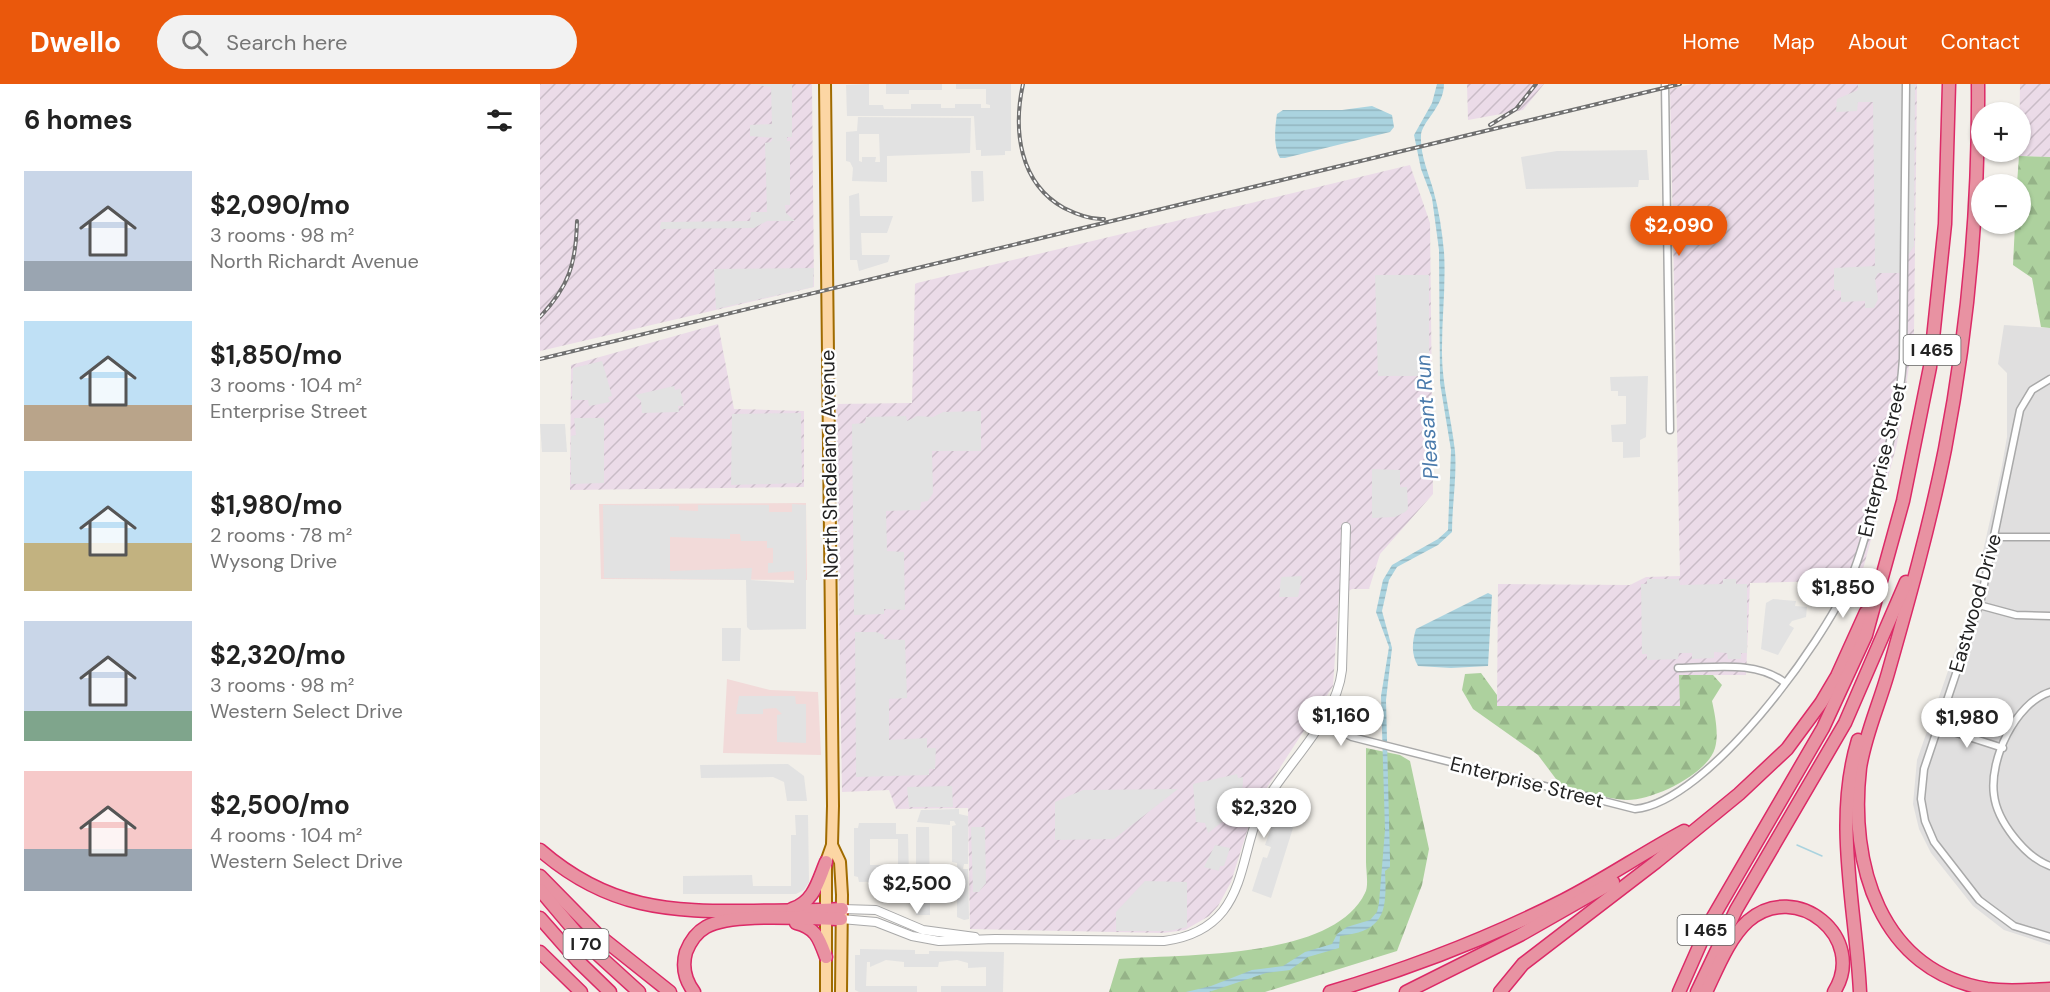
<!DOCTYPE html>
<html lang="en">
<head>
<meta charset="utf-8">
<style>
	body { margin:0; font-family:"DM Sans",sans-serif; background:#f2f2f2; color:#222; height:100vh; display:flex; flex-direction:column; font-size:22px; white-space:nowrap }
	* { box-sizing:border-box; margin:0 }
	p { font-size:20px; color:#767676 }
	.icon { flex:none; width:33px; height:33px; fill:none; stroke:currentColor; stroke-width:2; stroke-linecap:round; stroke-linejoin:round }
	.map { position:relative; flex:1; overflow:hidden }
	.sheet { display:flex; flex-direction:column; background:#fff; width:540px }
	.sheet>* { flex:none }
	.tools { position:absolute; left:1431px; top:18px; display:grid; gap:12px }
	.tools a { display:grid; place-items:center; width:60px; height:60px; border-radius:50%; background:#fff; box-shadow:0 2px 4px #0004; font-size:30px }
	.price { position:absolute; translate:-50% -51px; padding:0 14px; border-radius:21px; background:#fff; color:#222; font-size:20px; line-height:39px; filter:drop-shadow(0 2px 3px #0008) }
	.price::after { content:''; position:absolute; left:50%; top:36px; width:18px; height:14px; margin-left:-9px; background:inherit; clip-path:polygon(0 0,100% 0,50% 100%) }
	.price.on { background:#ea580c; color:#fff }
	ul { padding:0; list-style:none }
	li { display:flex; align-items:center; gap:18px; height:150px; padding:0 24px }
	li span { display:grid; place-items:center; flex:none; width:168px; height:120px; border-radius:0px; color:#555 }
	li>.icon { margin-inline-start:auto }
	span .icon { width:72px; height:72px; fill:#fffc; stroke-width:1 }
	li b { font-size:26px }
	h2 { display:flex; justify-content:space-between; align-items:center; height:72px; padding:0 24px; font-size:26px }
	header { display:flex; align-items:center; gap:36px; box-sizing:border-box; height:84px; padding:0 30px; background:#ea580c; color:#fff }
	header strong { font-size:28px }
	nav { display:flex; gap:33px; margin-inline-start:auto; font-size:21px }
	.search { width:420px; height:54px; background:#f2f2f2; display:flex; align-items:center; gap:15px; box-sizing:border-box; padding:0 21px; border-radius:33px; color:#767676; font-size:22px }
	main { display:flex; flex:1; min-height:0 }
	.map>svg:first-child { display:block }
</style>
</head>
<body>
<header>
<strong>Dwello</strong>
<div class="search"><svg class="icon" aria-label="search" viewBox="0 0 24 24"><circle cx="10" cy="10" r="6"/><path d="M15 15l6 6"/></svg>Search here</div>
<nav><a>Home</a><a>Map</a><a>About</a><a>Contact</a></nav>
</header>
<main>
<section class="sheet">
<h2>6 homes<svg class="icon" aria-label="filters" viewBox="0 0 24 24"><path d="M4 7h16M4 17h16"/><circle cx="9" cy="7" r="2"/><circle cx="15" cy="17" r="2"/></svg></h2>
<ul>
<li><span style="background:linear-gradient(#c9d6e8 75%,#9aa5b1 0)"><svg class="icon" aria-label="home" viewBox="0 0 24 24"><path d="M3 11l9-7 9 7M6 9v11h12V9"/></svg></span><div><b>$2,090/mo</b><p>3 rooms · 98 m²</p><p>North Richardt Avenue</p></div></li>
<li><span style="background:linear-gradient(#bfe0f5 70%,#b9a48a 0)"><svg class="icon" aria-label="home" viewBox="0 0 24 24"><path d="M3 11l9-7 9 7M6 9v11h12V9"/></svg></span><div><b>$1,850/mo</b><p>3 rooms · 104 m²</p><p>Enterprise Street</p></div></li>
<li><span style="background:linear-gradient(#bfe0f5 60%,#c2b280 0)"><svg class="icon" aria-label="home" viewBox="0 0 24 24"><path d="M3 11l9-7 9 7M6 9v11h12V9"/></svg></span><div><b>$1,980/mo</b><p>2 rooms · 78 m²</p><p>Wysong Drive</p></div></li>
<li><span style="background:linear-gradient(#c9d6e8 75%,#7fa58c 0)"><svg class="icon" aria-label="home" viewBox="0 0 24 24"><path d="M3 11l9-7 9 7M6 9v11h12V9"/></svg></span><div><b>$2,320/mo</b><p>3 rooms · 98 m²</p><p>Western Select Drive</p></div></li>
<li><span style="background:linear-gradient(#f6c9c9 65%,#9aa5b1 0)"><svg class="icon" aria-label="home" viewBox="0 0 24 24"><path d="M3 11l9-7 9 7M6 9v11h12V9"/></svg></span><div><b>$2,500/mo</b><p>4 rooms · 104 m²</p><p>Western Select Drive</p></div></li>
</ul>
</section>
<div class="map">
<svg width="1510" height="908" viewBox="0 0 1510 908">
	<defs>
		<pattern id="industrial-furrows" width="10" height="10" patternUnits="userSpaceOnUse" patternTransform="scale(1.5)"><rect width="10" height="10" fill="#ebdbe8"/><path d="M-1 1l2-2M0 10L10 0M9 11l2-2" fill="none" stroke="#c9bcc7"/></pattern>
		<pattern id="forest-firs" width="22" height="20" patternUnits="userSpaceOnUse" patternTransform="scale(1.5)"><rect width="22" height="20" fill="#add19e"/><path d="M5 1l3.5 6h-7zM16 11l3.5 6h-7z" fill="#95b388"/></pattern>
		<pattern id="water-rules" width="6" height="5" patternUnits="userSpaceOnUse" patternTransform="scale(1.5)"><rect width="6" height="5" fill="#aad3df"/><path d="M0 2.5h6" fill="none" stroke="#92b5bf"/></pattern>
	</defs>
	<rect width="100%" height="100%" fill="#f2efe9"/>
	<path fill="#e0dfdf" d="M 1464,241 L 1510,244 L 1510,861 L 1464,846 L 1433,822 L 1391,769 L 1379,745 L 1373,720 L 1377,676 L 1431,521 L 1461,387 L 1467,353 L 1467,289 L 1458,280 Z"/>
	<g fill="#f2dad9">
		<path d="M 266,419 L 267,496 L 61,495 L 59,420 Z"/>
		<path d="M 187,595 L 230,606 L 278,608 L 281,671 L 183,669 Z"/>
	</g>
	<g fill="url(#industrial-furrows)">
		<path d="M 0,0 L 272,0 L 274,203 L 0,267 Z"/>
		<path d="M 927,0 L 1004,0 L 983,26 L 928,36 Z"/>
		<path d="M 1152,0 L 1377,0 L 1374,250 L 1357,360 L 1320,496 L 1210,499 L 1206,591 L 1140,591 L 1140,622 L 957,622 L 958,500 L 1090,501 L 1106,493 L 1140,492 L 1130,5 Z"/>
		<path d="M 1480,0 L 1510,0 L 1510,73 L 1479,72 Z"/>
		<path d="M 870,81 L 890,139 L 893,410 L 840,470 L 829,505 L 812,505 L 799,513 L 793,602 L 715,722 L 691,798 L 678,822 L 669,832 L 645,846 L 623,849 L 430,845 L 428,724 L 356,725 L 349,706 L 302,708 L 296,320 L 372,319 L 375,200 L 377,199 Z"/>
		<path d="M 178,240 L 194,325 L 264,327 L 264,403 L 30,406 L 31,281 Z"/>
	</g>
	<g fill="url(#forest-firs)">
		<path d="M 1479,72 L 1510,73 L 1510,244 L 1501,243 L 1492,194 L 1473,181 L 1475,140 L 1480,140 L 1480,100 L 1477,100 Z"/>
		<path d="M 941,589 L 957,611 L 957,622 L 1140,622 L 1139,591 L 1173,591 L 1182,601 L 1172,617 C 1175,631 1179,650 1175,664 C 1168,690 1112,717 1086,716 C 1066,715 1043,707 1022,703 L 998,671 L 933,625 L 922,606 L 925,590 Z"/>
		<path d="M 826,664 L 860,671 L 870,677 L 889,765 L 882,801 L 857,867 L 725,908 L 569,908 L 579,875 C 643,870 793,876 825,809 C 829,802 826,787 826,778 C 826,740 826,702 826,664 Z"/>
	</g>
	<g fill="#e2e2e2" fill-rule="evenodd">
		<path d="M 210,0 L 252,0 L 252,53 L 247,53 L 247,57 L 250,57 L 250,121 L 245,121 L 246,129 L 255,137 L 227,137 L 214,144 L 120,145 L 121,138 L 210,137 L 211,128 L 227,128 L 225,59 L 231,58 L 233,54 L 210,52 L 210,41 L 232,40 L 231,3 Z"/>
		<path d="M 329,0 L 329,21 L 343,21 L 344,25 L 371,25 L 371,20 L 401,20 L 401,24 L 415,24 L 415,20 L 441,20 L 441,24 L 450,24 L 450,21 L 446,20 L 446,5 L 416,5 L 416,0 L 402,0 L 402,6 L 369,6 L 369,10 L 346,10 L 346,0 L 471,0 L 471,67 L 465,67 L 465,71 L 441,72 L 441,66 L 436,66 L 434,32 L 307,32 L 306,1 Z"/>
		<path d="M 1318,0 L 1375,0 L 1374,162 L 1368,171 L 1368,189 L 1338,189 L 1335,195 L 1338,215 L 1334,224 L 1325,224 L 1325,217 L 1301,218 L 1301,207 L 1294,206 L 1294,184 L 1335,182 L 1333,18 L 1318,18 L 1317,27 L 1296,28 L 1297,15 L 1318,6 Z"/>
		<path d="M 318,33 L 431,34 L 430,69 L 347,72 L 347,98 L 312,97 L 313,84 L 310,78 L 306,77 L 306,48 L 317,47 ZM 319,50 L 339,50 L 340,78 L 335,78 L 336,73 L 322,73 L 322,78 L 319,77 Z"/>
		<path d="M 1107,66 L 1109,96 L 1099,96 L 1098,103 L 986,105 L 981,73 L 1017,67 Z"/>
		<path d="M 431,87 L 443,87 L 444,117 L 432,118 Z"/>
		<path d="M 319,109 L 320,132 L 353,132 L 347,149 L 321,149 L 322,171 L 350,171 L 348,178 L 319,187 L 317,176 L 310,176 L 309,112 Z"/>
		<path d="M 274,184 L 273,203 L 176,225 L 174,185 Z"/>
		<path d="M 835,191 L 889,191 L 889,292 L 838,292 Z"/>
		<path d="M 62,277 L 72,312 L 68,313 L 70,318 L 49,322 L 48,316 L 32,316 L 33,284 Z"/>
		<path d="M 1108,292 L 1106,353 L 1100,356 L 1100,373 L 1083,374 L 1083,358 L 1072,358 L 1071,341 L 1086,340 L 1086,312 L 1078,312 L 1078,307 L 1071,307 L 1070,293 Z"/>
		<path d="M 134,302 L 135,306 L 140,305 L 144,322 L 138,322 L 139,328 L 102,329 L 101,317 L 95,311 Z"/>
		<path d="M 441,327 L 441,367 L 392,367 L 393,409 L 388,417 L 381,418 L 380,426 L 346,427 L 347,467 L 364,468 L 365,526 L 344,525 L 344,530 L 314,531 L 312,340 L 325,339 L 326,333 L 366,332 L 367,337 L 377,332 L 393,333 L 403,328 Z"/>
		<path d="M 261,329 L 262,399 L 191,401 L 192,330 Z"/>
		<path d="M 34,334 L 64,334 L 64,399 L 31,400 L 31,352 L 36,351 Z"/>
		<path d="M 0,340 L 25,340 L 27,368 L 2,368 Z"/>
		<path d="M 832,385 L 860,386 L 860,403 L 867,403 L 868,425 L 865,428 L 855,433 L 832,434 Z"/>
		<path d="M 252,420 L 266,421 L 266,545 L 210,546 L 207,543 L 206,496 L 64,494 L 63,421 L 139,422 L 139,426 L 158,427 L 158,421 L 229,421 L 229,428 L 252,428 ZM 190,450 L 200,450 L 201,457 L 227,457 L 227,464 L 233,464 L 233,479 L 228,479 L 228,489 L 254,487 L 254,499 L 211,496 L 212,484 L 130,487 L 130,453 L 190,455 Z"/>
		<path d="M 762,492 L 758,513 L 739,513 L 741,493 Z"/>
		<path d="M 1107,495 L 1139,495 L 1140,501 L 1183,500 L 1183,495 L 1196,495 L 1196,500 L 1207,500 L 1207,569 L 1201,569 L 1201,575 L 1188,575 L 1187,569 L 1174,568 L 1174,574 L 1152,575 L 1152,569 L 1139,569 L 1138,575 L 1107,576 L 1107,570 L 1102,570 L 1101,500 L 1107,500 Z"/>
		<path d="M 1233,515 L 1256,517 L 1255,522 L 1267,523 L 1266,533 L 1252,537 L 1249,541 L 1254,544 L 1238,571 L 1221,565 L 1226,519 Z"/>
		<path d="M 182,544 L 201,544 L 200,577 L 182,577 Z"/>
		<path d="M 315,548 L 336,548 L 344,551 L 344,555 L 365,556 L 367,614 L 349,615 L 349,656 L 387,654 L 387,664 L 396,664 L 395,685 L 389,685 L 389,691 L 316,693 Z"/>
		<path d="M 199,612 L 255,612 L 256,620 L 266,620 L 266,659 L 237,658 L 237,631 L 242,630 L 236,624 L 223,625 L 223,630 L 196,630 Z"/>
		<path d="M 248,680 L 264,692 L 267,717 L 247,717 L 244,698 L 233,693 L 161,694 L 160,681 Z"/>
		<path d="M 697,690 L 698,694 L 703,693 L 703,698 L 701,715 L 686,735 L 668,749 L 665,739 L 656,738 L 653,700 Z"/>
		<path d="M 412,702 L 413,723 L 369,723 L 367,703 Z"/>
		<path d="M 638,705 L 574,755 L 515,756 L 515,718 L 543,706 Z"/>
		<path d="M 419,725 L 419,730 L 428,732 L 428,780 L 424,780 L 423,785 L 428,785 L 429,835 L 424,836 L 417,833 L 417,779 L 412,778 L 412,742 L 416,741 L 414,737 L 410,737 L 410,741 L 377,738 L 381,726 Z"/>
		<path d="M 255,731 L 268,731 L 269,798 L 264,806 L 256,810 L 143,810 L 143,792 L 212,791 L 213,802 L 251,802 L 251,751 L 256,751 Z"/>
		<path d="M 735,733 L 745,735 L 753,744 L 731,814 L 712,807 L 723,773 L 727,774 L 731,763 L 725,761 Z"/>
		<path d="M 319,739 L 356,739 L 356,750 L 368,750 L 369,791 L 357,797 L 319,798 L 318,793 L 314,792 L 314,744 L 318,744 ZM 358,755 L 358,781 L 330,781 L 330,755 Z"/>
		<path d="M 376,743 L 389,743 L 390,831 L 376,831 Z"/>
		<path d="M 431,743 L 445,743 L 446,799 L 439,808 L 433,808 Z"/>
		<path d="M 675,761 L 690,764 L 684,782 L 680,782 L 679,787 L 664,783 Z"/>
		<path d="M 605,797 L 647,798 L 647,843 L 629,847 L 576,847 L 576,828 Z"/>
		<path d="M 320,865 L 375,866 L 375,870 L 389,870 L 389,867 L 464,868 L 463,908 L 401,908 L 401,902 L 446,902 L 446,883 L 428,884 L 428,879 L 417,876 L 399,878 L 398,883 L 364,883 L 364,878 L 346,876 L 330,883 L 330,878 L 327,878 L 326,902 L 377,902 L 377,908 L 319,908 L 315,906 L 315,871 L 320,871 Z"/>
	</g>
	<g fill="url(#water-rules)">
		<path d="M 897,0 L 904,0 C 904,23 881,38 881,52 C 880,70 888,88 893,105 C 899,126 902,147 904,168 C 906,200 902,232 902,263 C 901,299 911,331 915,367 C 917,393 912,421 912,448 L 898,461 L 857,483 L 849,496 L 842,527 L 852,564 L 846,616 L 850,776 L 850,783 L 845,787 C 847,827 845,847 800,852 L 799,864 L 768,873 L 750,886 L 726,889 L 669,908 L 646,908 L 671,902 L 712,886 L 743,882 L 765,868 L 792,860 L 797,850 L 807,843 L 830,836 L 837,828 L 839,819 L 845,746 L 841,612 L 849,563 L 836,528 L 843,496 L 852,481 L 898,455 L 908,446 L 911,366 L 900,299 L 899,166 L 892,114 L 881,85 L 874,51 L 892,19 Z"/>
		<path d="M 832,22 L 852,31 L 854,43 L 850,48 L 745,74 L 740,74 C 733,62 735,43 737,30 L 743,26 L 802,26 Z"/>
		<path d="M 948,509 L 952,511 L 948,582 L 911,584 L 878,582 C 871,570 872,558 876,545 Z"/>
	</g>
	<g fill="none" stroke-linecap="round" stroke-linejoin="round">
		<path stroke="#aad3df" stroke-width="1.5" d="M 1257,761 L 1282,772"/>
		<defs>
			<g id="minor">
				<path d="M 1125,0 L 1130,346"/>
				<path d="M 1510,295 L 1492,306 L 1480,326 L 1441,515 L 1384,685 L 1381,715 L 1385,737 L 1394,758 L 1439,816 L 1474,842 L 1510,853"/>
				<path d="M 1455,453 L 1510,453"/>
				<path d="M 1439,521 L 1476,531 L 1510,532"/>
				<path d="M 1138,584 C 1173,584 1215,576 1244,598"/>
				<path d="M 1510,608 C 1475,619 1449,676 1454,711 C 1457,737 1485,773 1510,782"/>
				<path d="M 780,637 L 812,653 L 1095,725 C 1168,718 1282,560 1310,496 C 1322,469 1328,441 1336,413 C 1348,367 1360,322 1363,275 L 1366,0"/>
				<path d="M 1398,643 L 1463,664"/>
			</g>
			<g id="tertiary">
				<path d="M 302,825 L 336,826 L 383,846 L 435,853"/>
				<path d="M 301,835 L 336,838 L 372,852 L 399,857 L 455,855 L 624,857 C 647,854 668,846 683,827 C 704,800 705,763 718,732 C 740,684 796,640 802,586 L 806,443"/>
			</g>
			<g id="primary">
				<path d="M 285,0 L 293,722 L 292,761 L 286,778 L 286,908"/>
				<path d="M 292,761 L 300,778 L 302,811 L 301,908"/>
			</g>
			<g id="motorway">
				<path d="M 1438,0 C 1439,123 1428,245 1405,365 C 1390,440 1369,515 1348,589 C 1339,621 1325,651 1320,684 C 1309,779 1339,887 1447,905 C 1468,908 1489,906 1510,905"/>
				<path d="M 1318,656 C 1293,738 1316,825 1320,908"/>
				<path d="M 0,766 C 68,825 129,828 214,827 C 244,826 273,827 302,825"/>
				<path d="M 0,792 L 57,850 L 130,908"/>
				<path d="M 0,806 L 44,858 L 99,908"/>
				<path d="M 252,825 C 274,818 278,797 286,778"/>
				<path d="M 0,834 L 38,877 L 70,908"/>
				<path d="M 256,839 C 276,844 279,854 286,873"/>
				<path d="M 0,868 L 41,908"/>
				<path d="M 154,908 C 145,896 142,882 146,868 C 150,858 157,848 166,843 C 192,828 269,835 301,835"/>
				<path d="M 790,908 C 871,884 949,854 1024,816 C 1065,795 1103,769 1144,747"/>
				<path d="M 866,908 L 980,851 L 1073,798"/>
				<path d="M 960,908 L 983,880 L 1116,778 L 1199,710 L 1247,665 L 1281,619 L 1297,592 L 1326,528"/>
				<path d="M 1139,908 L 1169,840 L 1283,644 L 1326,551 L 1363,417 L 1390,283 L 1405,140 L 1409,0"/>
				<path d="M 1157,908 L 1196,826 L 1305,639 L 1366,498"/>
				<path d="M 1166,908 C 1177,885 1189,854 1208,837 C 1256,795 1328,854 1294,908"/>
			</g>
		</defs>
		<use href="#minor" stroke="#a9a9a9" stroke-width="9"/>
		<use href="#tertiary" stroke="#a9a9a9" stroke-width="10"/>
		<use href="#primary" stroke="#a06b00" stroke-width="14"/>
		<use href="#motorway" stroke="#dc2a67" stroke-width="15"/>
		<use href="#minor" stroke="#fff" stroke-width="6"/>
		<use href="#tertiary" stroke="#fff" stroke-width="8"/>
		<use href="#primary" stroke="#fcd6a4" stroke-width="10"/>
		<use href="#motorway" stroke="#e892a2" stroke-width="12"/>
		<defs>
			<g id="rail">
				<path d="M 483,0 C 473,46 479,99 524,124 C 536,130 550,136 564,135"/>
				<path d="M 950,41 L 976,25 L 996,0"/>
				<path d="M 0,233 C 29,202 36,180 37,137"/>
				<path d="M 0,275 L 1140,0"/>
			</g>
		</defs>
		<use href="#rail" stroke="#707070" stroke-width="4"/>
		<use href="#rail" stroke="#fff" stroke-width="1.5" stroke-dasharray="4.5" stroke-linecap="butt"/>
	</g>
	<g text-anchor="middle" stroke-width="5" stroke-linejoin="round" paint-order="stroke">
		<g fill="#fff" stroke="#646464" stroke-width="1.5">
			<rect x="1363.5" y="251" width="57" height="30" rx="4.5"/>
			<rect x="1137.5" y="831" width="57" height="30" rx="4.5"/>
			<rect x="23.5" y="845" width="45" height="30" rx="4.5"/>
		</g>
		<g font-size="18" font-weight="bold" fill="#222">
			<text x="1392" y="272">I 465</text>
			<text x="1166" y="852">I 465</text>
			<text x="46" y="866">I 70</text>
		</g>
		<g font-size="20" fill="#222" stroke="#fff">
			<text transform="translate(1342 376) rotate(-77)" y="7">Enterprise Street</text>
			<text transform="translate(289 380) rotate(-91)" y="7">North Shadeland Avenue</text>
			<text transform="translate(1435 519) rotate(-74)" y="7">Eastwood Drive</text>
			<text transform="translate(987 698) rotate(14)" y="7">Enterprise Street</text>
		</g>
		<g font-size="21" font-style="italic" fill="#4a7aab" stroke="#fff">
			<text transform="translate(887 333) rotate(-94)" y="7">Pleasant Run</text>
		</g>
	</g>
</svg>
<div class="tools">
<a>+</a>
<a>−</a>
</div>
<b class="price on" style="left:1139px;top:173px">$2,090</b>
<b class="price" style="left:1303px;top:535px">$1,850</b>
<b class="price" style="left:801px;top:663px">$1,160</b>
<b class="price" style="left:1427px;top:665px">$1,980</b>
<b class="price" style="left:724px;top:755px">$2,320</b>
<b class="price" style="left:377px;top:831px">$2,500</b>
</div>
</main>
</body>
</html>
